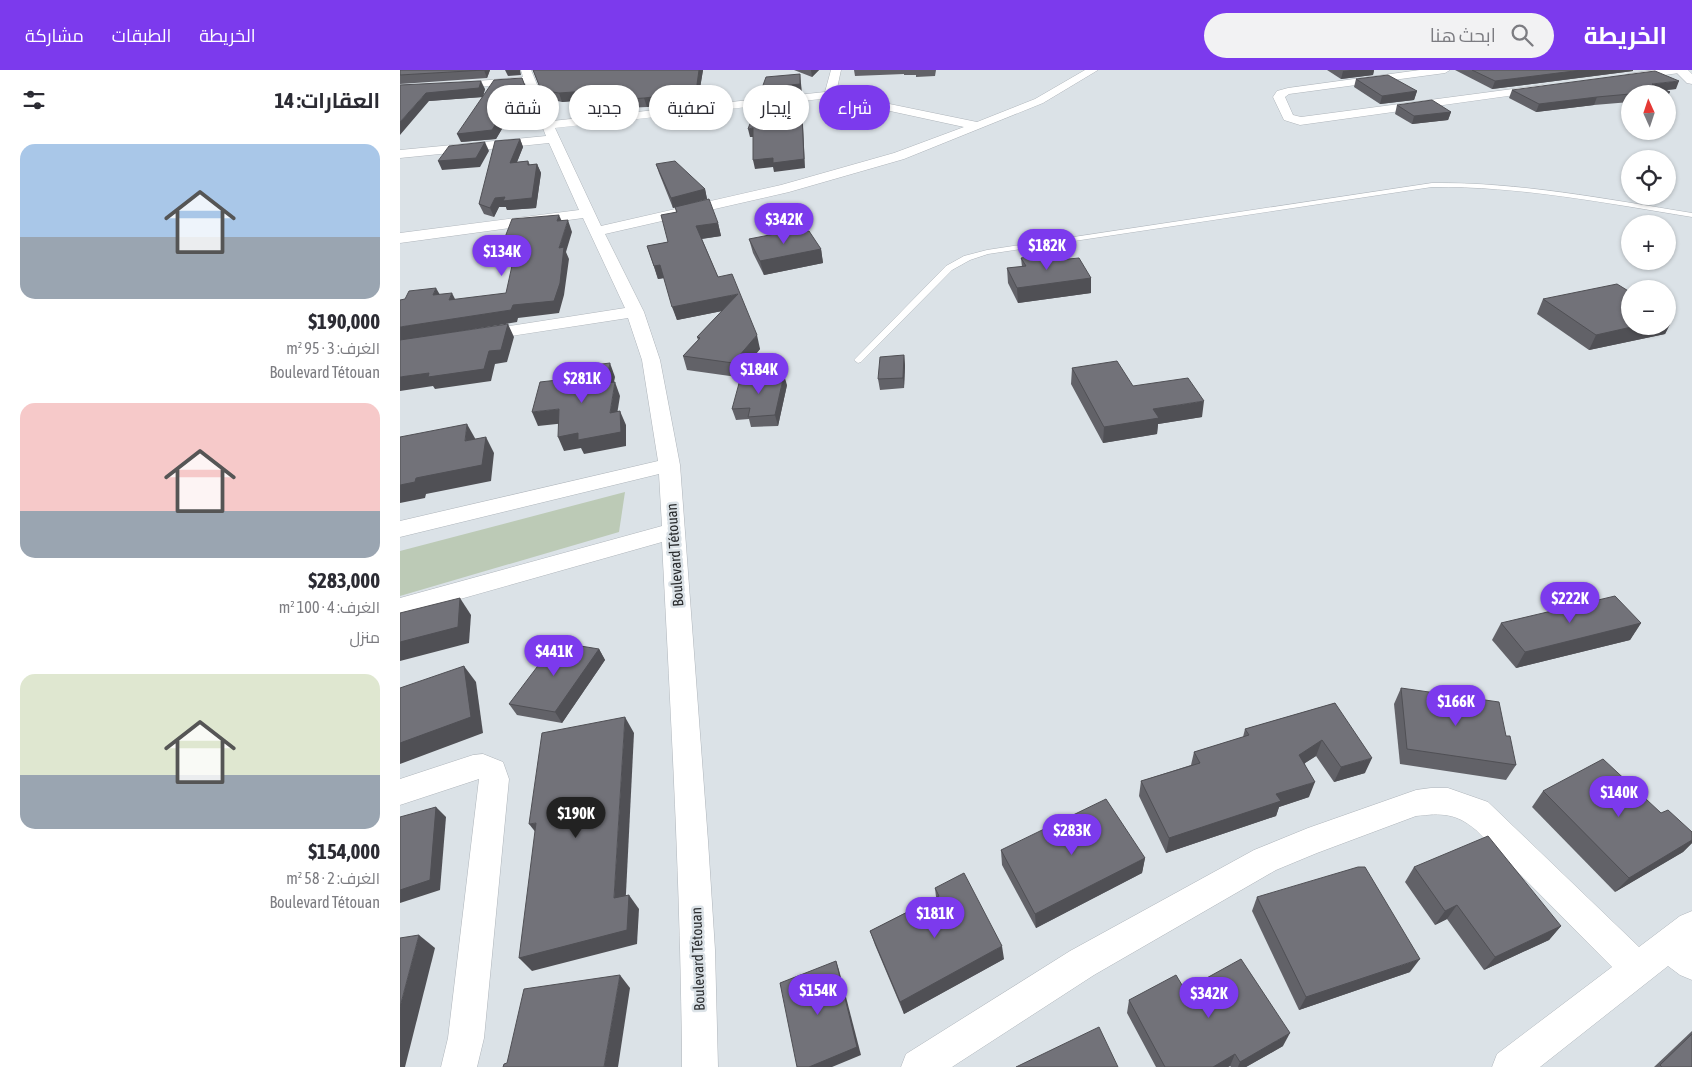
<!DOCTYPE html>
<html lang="ar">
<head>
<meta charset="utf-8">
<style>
	body { margin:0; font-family:"Asap Condensed",Cairo,sans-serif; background:#f2f2f3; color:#2b2b33; direction:rtl; height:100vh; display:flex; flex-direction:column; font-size:19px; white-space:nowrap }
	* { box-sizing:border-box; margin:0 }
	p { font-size:16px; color:#7c7c81 }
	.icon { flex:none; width:28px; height:28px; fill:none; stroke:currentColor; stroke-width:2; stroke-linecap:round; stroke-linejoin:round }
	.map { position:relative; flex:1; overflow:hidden; direction:ltr }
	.sheet { display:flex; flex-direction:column; background:#fff; width:400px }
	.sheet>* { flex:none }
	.guide { position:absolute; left:15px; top:15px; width:475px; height:45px; direction:rtl; display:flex; gap:10px }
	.needle { width:32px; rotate:357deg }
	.tools { position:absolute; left:1221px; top:15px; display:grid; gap:10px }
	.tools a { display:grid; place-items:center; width:55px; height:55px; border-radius:50%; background:#fff; box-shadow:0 1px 4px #0004; font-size:25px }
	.price { position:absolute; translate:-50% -42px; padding:0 11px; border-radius:18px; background:#7c3aed; color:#fff; font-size:16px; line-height:32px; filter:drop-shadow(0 1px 2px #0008) }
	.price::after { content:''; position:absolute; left:50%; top:30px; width:15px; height:11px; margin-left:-8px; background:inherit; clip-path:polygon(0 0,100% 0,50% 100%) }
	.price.on { background:#222; color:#fff }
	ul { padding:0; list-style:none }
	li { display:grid; align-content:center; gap:10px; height:265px; padding:0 20px }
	li span { display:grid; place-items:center; height:155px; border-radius:15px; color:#555 }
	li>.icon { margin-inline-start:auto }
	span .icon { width:90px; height:90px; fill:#fffc; stroke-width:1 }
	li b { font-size:21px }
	h2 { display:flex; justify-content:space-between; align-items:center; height:60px; padding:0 20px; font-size:21px }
	.chip { padding:0 18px; border-radius:22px; background:#fff; box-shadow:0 1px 4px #0004; font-size:18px; line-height:45px }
	.chip.on { background:#7c3aed; color:#fff }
	header { display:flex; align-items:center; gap:30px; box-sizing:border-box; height:70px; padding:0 25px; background:#7c3aed; color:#fff }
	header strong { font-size:24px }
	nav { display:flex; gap:28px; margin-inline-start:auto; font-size:18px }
	.search { width:350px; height:45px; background:#f2f2f3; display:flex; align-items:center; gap:12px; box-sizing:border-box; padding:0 18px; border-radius:28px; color:#7c7c81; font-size:19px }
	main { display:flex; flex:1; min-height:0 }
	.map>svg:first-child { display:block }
</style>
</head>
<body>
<header>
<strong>الخريطة</strong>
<div class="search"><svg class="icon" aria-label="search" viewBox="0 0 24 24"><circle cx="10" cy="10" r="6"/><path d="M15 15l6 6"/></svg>ابحث هنا</div>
<nav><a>الخريطة</a><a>الطبقات</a><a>مشاركة</a></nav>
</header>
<main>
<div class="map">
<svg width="1292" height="997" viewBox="0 0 1292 997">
	<rect width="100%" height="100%" fill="#dbe2e7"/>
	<path fill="#bccab6" d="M 225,422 L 219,462 L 0,526 L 0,481 Z"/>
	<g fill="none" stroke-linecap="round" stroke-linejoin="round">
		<defs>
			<path id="service" d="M 1032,113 C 1120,112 1205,129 1292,143 L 1292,147 C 1205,133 1120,116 1032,117 L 588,184 L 570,190 L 552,200 L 461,292 L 458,293 L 454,290 L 546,196 L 564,186 L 587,180 Z"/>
			<g id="minor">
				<path d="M 121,0 L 131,0 L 152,51 L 425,22 L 431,0 L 441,0 L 436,23 L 577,52 L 635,29 L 685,0 L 698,0 L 643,33 L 504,89 L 389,122 L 205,164 L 244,242 L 260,290 L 280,395 L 308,771 L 315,880 L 318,997 L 282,997 C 281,822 271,647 262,472 L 0,546 L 0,528 L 262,456 L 259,404 L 0,467 L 0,451 L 258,391 L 242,290 L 228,248 L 78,271 L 72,270 L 69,266 L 72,262 L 78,261 L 225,238 L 183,148 L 0,173 L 0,163 L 179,140 L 149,73 L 0,88 L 0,80 L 146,66 L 125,13 L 31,21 L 0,21 L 0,15 L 31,15 L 123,7 ZM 430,28 L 564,57 L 494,83 L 381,115 L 201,156 L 155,58 Z"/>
				<path d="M 1020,0 L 1050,0 L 1045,3 L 889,24 L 885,27 L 893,45 L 901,47 L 1143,15 L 1149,18 L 1143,21 L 900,55 L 884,50 L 873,27 L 877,21 L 888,18 Z"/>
				<path d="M 1255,0 L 1284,0 L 1279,3 L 1228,10 L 1222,7 L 1228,4 Z"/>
				<path d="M 83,684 L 103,692 L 109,709 L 84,968 L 77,997 L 41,997 L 48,968 L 79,709 L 0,735 L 0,709 L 73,685 Z"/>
				<path d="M 1031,718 L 1048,718 L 1088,732 L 1239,877 L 1280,846 L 1292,841 L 1292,910 L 1280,905 L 1268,896 L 1140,997 L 1092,997 L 1097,984 L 1212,897 L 1076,760 C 1056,743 1042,743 1016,746 L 917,783 L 876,800 L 694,905 L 552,997 L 501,997 L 506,984 L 670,881 L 854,780 L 908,758 L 1016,720 Z"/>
			</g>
			<path id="secondary" d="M 1274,0 L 1288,0 L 1292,4 L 1292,14 L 1287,13 Z"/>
		</defs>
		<use href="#service" stroke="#afb5bb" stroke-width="1"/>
		<use href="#minor" stroke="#afb5bb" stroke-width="1"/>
		<use href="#secondary" stroke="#afb5bb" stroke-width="1"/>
		<use href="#service" fill="#fff" fill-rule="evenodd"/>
		<use href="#minor" fill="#fff" fill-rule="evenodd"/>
		<use href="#secondary" fill="#fff" fill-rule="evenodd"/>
	</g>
	<g fill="#626268">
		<path d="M 0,0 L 90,0 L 87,8 L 0,14 Z"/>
		<path d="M 133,0 L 303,0 L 298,30 L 247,37 L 203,39 L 200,29 L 162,32 L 144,28 Z"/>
		<path d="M 394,0 L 419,0 L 412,7 Z"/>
		<path d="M 454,0 L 536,0 L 535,6 L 516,7 L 516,5 L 504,5 L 504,4 L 455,6 Z"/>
		<path d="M 927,0 L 974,0 L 973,5 L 941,9 Z"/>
		<path d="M 1055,0 L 1233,0 L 1233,1 L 1092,19 Z"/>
		<path d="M 122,8 L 128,24 L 123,23 L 96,69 L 61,72 L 82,27 L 29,31 L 0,15 L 85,19 L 83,26 Z"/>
		<path d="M 956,9 L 1017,21 L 1014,30 L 980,34 L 954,17 Z"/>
		<path d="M 1276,19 L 1266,20 L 1270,22 L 1268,26 L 1268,24 L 1230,24 L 1230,32 L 1194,35 L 1136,42 L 1109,28 L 1112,20 Z"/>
		<path d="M 997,35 L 1051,42 L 1048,50 L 1012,54 L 995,44 Z"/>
		<path d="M 120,69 L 123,77 L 117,92 L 128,91 L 130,95 L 137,94 L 141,103 L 136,138 L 107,140 L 106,137 L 99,137 L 94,147 L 84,144 L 79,134 Z"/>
		<path d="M 256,94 L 305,119 L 307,129 L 289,134 L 318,153 L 321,166 L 302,169 L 318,207 L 360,279 L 337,307 L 287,300 L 283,286 L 298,270 L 297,267 L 322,241 L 277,250 L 264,208 L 258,209 L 247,176 L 268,172 L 276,142 L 275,137 L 273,138 L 259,103 Z"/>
		<path d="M 391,164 L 421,179 L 423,193 L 364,205 L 353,183 L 349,169 Z"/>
		<path d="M 621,188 L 658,190 L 691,208 L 691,223 L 618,233 L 608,213 L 607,198 L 622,197 Z"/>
		<path d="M 1143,229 L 1273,248 L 1265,264 L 1189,280 L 1137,244 Z"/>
		<path d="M 504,285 L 505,296 L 504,318 L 480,320 L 478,309 Z"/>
		<path d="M 672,298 L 733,316 L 802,347 L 758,354 L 757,364 L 703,373 L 671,314 Z"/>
		<path d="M 387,315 L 378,356 L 351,357 L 349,349 L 336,350 L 332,339 Z"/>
		<path d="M 1101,553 L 1241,553 L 1230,570 L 1116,598 L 1092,570 Z"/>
		<path d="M 199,579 L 205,590 L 162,653 L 117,645 L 109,634 Z"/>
		<path d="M 1001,618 L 1106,666 L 1116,695 L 1106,710 L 1000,694 L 994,634 Z"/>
		<path d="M 935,633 L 965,703 L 934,712 L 916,686 L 905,693 L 909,727 L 879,737 L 876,746 L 766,783 L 739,726 L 741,711 L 791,695 L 794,682 L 843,667 L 845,659 Z"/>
		<path d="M 1143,721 L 1261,743 L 1292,762 L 1292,773 L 1283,782 L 1215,822 L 1132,737 Z"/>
		<path d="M 601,780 L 745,788 L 742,803 L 636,858 L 602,795 Z"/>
		<path d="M 1014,797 L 1161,856 L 1149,870 L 1084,900 L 1047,849 L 1035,855 L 1005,812 Z"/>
		<path d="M 535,818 L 604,889 L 504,944 L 475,875 L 470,861 L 536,827 Z"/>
		<path d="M 857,827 L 1010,902 L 899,940 L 852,841 Z"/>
		<path d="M 785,920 L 883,976 L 846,997 L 831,997 L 830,996 L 828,997 L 756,997 L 727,943 L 729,930 Z"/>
		<path d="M 1292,961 L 1292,997 L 1254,997 Z"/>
	</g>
	<g fill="#505055">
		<path d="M 84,0 L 90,0 L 87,8 Z"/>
		<path d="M 105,0 L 120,0 L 121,5 L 108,6 Z"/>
		<path d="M 299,0 L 303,0 L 298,30 L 247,37 L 244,28 Z"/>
		<path d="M 411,0 L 419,0 L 412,7 Z"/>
		<path d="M 950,0 L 974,0 L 973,5 L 941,9 L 943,1 Z"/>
		<path d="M 1182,0 L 1233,0 L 1233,1 L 1092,19 L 1095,11 Z"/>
		<path d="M 400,4 L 402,23 L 364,27 L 362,18 Z"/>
		<path d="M 81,11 L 85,19 L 83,27 L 29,31 L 0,65 L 0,52 L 26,23 Z"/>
		<path d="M 1279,11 L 1276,19 L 1248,22 L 1252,14 Z"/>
		<path d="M 120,15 L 123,23 L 96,69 L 61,72 L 57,64 Z"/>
		<path d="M 201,20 L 203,28 L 162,32 L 159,23 Z"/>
		<path d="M 1017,21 L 1014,30 L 980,34 L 982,26 Z"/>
		<path d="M 401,25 L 402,33 L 405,98 L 374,102 L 373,97 L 355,99 L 353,90 Z"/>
		<path d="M 1197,27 L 1194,35 L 1136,42 L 1139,34 Z"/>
		<path d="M 1051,42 L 1048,50 L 1012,54 L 1014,46 Z"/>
		<path d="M 353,58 L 355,67 L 350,67 L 348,59 Z"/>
		<path d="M 120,69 L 123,77 L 113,102 L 110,93 Z"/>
		<path d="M 85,72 L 89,81 L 80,97 L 42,100 L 38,91 Z"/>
		<path d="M 137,94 L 141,103 L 136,138 L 107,140 L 106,137 L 99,137 L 94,147 L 90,138 L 95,128 Z"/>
		<path d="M 305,119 L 307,129 L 273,138 L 271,128 Z"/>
		<path d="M 159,145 L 164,156 L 157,151 Z"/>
		<path d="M 168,150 L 172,162 L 166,182 L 169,189 L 164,225 L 159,243 L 118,248 L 117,252 L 0,271 L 0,257 L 113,235 L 159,178 Z"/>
		<path d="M 318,153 L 321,166 L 300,169 L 296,156 Z"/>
		<path d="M 117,173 L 122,185 L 107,187 L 102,175 Z"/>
		<path d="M 421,179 L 423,193 L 364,205 L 360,191 Z"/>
		<path d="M 260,195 L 264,208 L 258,209 L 254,196 Z"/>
		<path d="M 691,208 L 691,223 L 618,233 L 617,218 Z"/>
		<path d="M 36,218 L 43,230 L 33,225 Z"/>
		<path d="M 52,223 L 58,235 L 49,230 Z"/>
		<path d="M 338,224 L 342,237 L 277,250 L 272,237 Z"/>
		<path d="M 1273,248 L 1265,264 L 1189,280 L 1196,265 L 1236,256 L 1268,256 L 1268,250 Z"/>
		<path d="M 108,254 L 114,267 L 107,292 L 95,294 L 91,311 L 35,319 L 33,316 L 0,321 L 0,307 L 89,281 Z"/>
		<path d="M 357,265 L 360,279 L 337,307 L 333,293 Z"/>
		<path d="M 504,285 L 505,296 L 504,318 L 503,308 Z"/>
		<path d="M 210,293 L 215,307 L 211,327 L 206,313 Z"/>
		<path d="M 384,305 L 387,315 L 378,356 L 375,345 Z"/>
		<path d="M 215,312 L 220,326 L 215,357 L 210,343 Z"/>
		<path d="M 804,331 L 802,347 L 758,354 L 757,364 L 703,373 L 704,357 L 753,339 Z"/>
		<path d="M 159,339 L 166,353 L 138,356 L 132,342 Z"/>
		<path d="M 220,341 L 226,355 L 226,376 L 184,384 L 181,378 L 164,381 L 158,367 Z"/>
		<path d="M 67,354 L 76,370 L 65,371 Z"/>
		<path d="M 86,367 L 94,383 L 91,411 L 26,424 L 25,428 L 0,433 L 0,415 L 16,408 Z"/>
		<path d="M 60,528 L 71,545 L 69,573 L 0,591 L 0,572 Z"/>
		<path d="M 1241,553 L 1230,570 L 1116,598 L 1125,582 Z"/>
		<path d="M 199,579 L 205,590 L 162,653 L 155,642 Z"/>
		<path d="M 64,596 L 76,612 L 83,663 L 0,694 L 0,673 Z"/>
		<path d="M 225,647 L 234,663 L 225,843 L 214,828 Z"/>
		<path d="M 922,670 L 916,686 L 894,700 L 899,685 Z"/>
		<path d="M 972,688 L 965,703 L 934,712 L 941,697 Z"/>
		<path d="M 915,712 L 909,727 L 879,737 L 876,746 L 766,783 L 769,768 L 876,724 Z"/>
		<path d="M 36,737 L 46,747 L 40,820 L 0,833 L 0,820 Z"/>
		<path d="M 136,753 L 141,769 L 129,754 Z"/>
		<path d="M 1292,770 L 1292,773 L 1283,782 L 1215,822 L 1229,808 Z"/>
		<path d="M 745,788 L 742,803 L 636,858 L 635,844 Z"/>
		<path d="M 229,825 L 239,839 L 237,874 L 132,901 L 119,888 Z"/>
		<path d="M 1057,835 L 1047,849 L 1035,855 L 1045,841 Z"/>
		<path d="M 1161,856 L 1149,870 L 1084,900 L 1095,887 Z"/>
		<path d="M 19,865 L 35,878 L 5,997 L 0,997 L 0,937 Z"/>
		<path d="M 602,876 L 604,889 L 504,944 L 500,932 Z"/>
		<path d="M 1020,889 L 1010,902 L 899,940 L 906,927 Z"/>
		<path d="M 436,891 L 439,900 L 461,985 L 432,997 L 409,997 Z"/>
		<path d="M 220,905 L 230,918 L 218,997 L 204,997 Z"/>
		<path d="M 890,963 L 883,976 L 846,997 L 838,997 L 840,992 Z"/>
		<path d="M 835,984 L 830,996 L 828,997 L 813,997 Z"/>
	</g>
	<g fill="#727279" stroke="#505055">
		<path d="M 0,0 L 84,0 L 0,5 Z"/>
		<path d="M 133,0 L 299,0 L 296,22 L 244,28 L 200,31 L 201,20 L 159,23 L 141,20 Z"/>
		<path d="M 1072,0 L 1182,0 L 1095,11 Z"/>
		<path d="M 1255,1 L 1279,11 L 1252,14 L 1270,22 L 1230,24 L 1197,27 L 1139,34 L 1112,20 Z"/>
		<path d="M 400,4 L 400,14 L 362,18 L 366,7 Z"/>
		<path d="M 988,5 L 1017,21 L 982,26 L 956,9 Z"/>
		<path d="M 122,8 L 125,16 L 120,15 L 92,60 L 57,64 L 94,10 Z"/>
		<path d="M 81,11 L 79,18 L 26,23 L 0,52 L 0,15 Z"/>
		<path d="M 401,25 L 404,89 L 373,93 L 373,88 L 353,90 L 353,58 L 348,59 L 359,29 Z"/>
		<path d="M 1032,30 L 1051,42 L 1014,46 L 997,35 Z"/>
		<path d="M 120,69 L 110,93 L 128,91 L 128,95 L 137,94 L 132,128 L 103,131 L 105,127 L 95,128 L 90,138 L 79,134 L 95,71 Z"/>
		<path d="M 85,72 L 76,88 L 38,91 L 49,76 Z"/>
		<path d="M 275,91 L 305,119 L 271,128 L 256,94 Z"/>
		<path d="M 309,129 L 318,153 L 296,156 L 318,207 L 332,204 L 357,265 L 333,293 L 283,286 L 300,268 L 297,267 L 338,224 L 272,237 L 260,195 L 254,196 L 247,176 L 268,172 L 261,145 L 277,142 L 275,137 Z"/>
		<path d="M 159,145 L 157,151 L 168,150 L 159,178 L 164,177 L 160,213 L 154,231 L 113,235 L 111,240 L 0,257 L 0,230 L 5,229 L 9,221 L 36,218 L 33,225 L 52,223 L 49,230 L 106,223 L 117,173 L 102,175 L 112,149 Z"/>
		<path d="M 390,161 L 391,164 L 409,161 L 421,179 L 360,191 L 349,169 Z"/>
		<path d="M 654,183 L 658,190 L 679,188 L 691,208 L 617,218 L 607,198 L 626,196 L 621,188 Z"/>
		<path d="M 1217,214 L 1230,222 L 1230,256 L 1236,256 L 1196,265 L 1143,229 Z"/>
		<path d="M 1268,245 L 1273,248 L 1268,250 Z"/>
		<path d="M 108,254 L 101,280 L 89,281 L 84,299 L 28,307 L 29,303 L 0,307 L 0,270 Z"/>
		<path d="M 504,285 L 503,308 L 478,309 L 480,287 Z"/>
		<path d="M 717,291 L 733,316 L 788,308 L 804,331 L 753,339 L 759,348 L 704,357 L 672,298 Z"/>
		<path d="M 210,293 L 206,313 L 215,312 L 210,343 L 220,341 L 221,362 L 178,370 L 178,363 L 158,367 L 159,339 L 132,342 L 140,312 L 184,307 L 186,296 Z"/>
		<path d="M 384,305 L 375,345 L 348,347 L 350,338 L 332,339 L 341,306 Z"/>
		<path d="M 67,354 L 65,371 L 86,367 L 82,395 L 16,408 L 15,412 L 0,415 L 0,367 Z"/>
		<path d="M 1215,526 L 1241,553 L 1125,582 L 1101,553 Z"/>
		<path d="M 60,528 L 58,557 L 0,572 L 0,543 Z"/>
		<path d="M 156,572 L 199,579 L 155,642 L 109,634 Z"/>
		<path d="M 64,596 L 71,647 L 0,673 L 0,618 Z"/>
		<path d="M 1001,618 L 1099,632 L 1106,666 L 1110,666 L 1116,695 L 1007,679 Z"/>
		<path d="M 935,633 L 972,688 L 941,697 L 922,670 L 899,685 L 915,712 L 876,724 L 881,731 L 769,768 L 741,711 L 800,693 L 794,682 L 849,665 L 845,659 Z"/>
		<path d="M 225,647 L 214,828 L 229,825 L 227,860 L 119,888 L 136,753 L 129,754 L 142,663 Z"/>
		<path d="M 1203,689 L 1261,743 L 1268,740 L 1292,762 L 1292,770 L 1229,808 L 1143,721 Z"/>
		<path d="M 706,729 L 745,788 L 635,844 L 601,780 Z"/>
		<path d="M 36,737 L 30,810 L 0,820 L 0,747 Z"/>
		<path d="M 1088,766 L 1161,856 L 1095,887 L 1057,835 L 1045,841 L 1014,797 Z"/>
		<path d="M 958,797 L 965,797 L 1020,889 L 906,927 L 857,827 Z"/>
		<path d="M 564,803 L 602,876 L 500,932 L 470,861 L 539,826 L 535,818 Z"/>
		<path d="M 19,865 L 0,937 L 0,868 Z"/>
		<path d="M 841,889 L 890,963 L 840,992 L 835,984 L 813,997 L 765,997 L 729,930 L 776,905 L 785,920 Z"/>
		<path d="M 436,891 L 457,977 L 409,997 L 397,997 L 380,913 Z"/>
		<path d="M 220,905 L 204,997 L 103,997 L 104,994 L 107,993 L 124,919 Z"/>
		<path d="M 699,957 L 718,997 L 616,997 Z"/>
		<path d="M 1292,964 L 1292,997 L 1262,997 L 1260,995 Z"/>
	</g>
	<g text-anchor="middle" stroke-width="5" stroke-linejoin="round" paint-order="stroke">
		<g font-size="15" fill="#292b2d" stroke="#dbe2e7">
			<text transform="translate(275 485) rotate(-94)" y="5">Boulevard Tétouan</text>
			<text transform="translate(298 889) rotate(-92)" y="5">Boulevard Tétouan</text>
		</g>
	</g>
</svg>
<div class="tools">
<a><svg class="needle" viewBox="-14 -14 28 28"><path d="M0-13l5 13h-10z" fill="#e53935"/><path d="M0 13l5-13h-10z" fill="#7c7c81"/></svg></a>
<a><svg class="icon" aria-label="locate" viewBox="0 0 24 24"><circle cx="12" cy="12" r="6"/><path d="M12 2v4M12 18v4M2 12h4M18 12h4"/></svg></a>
<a>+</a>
<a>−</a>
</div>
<b class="price" style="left:384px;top:175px">$342K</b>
<b class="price" style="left:647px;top:201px">$182K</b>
<b class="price" style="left:102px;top:207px">$134K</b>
<b class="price" style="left:359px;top:325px">$184K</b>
<b class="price" style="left:182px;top:334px">$281K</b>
<b class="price" style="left:1170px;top:554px">$222K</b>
<b class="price" style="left:154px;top:607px">$441K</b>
<b class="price" style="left:1056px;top:657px">$166K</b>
<b class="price" style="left:1219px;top:748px">$140K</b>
<b class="price on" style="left:176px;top:769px">$190K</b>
<b class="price" style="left:672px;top:786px">$283K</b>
<b class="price" style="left:535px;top:869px">$181K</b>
<b class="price" style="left:418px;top:946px">$154K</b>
<b class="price" style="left:809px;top:949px">$342K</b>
<div class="guide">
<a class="chip on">شراء</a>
<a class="chip">إيجار</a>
<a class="chip">تصفية</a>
<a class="chip">جديد</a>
<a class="chip">شقة</a>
</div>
</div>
<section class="sheet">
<h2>العقارات: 14<svg class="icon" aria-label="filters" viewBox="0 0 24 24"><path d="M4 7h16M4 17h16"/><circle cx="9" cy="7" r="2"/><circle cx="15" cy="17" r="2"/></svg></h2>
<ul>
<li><span style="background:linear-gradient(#a9c7e8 60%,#9aa5b1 0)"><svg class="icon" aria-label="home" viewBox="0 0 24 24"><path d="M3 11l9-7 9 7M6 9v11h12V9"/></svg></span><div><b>$190,000</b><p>الغرف: 3 · 95 m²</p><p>Boulevard Tétouan</p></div></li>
<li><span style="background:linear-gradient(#f6c9c9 70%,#9aa5b1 0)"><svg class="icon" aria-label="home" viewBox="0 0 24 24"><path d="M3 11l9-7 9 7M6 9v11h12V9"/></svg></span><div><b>$283,000</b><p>الغرف: 4 · 100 m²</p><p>منزل</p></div></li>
<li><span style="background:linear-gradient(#dfe7d0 65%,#9aa5b1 0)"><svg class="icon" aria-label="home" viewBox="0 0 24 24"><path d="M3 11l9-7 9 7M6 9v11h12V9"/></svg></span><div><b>$154,000</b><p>الغرف: 2 · 58 m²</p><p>Boulevard Tétouan</p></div></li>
</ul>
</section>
</main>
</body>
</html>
